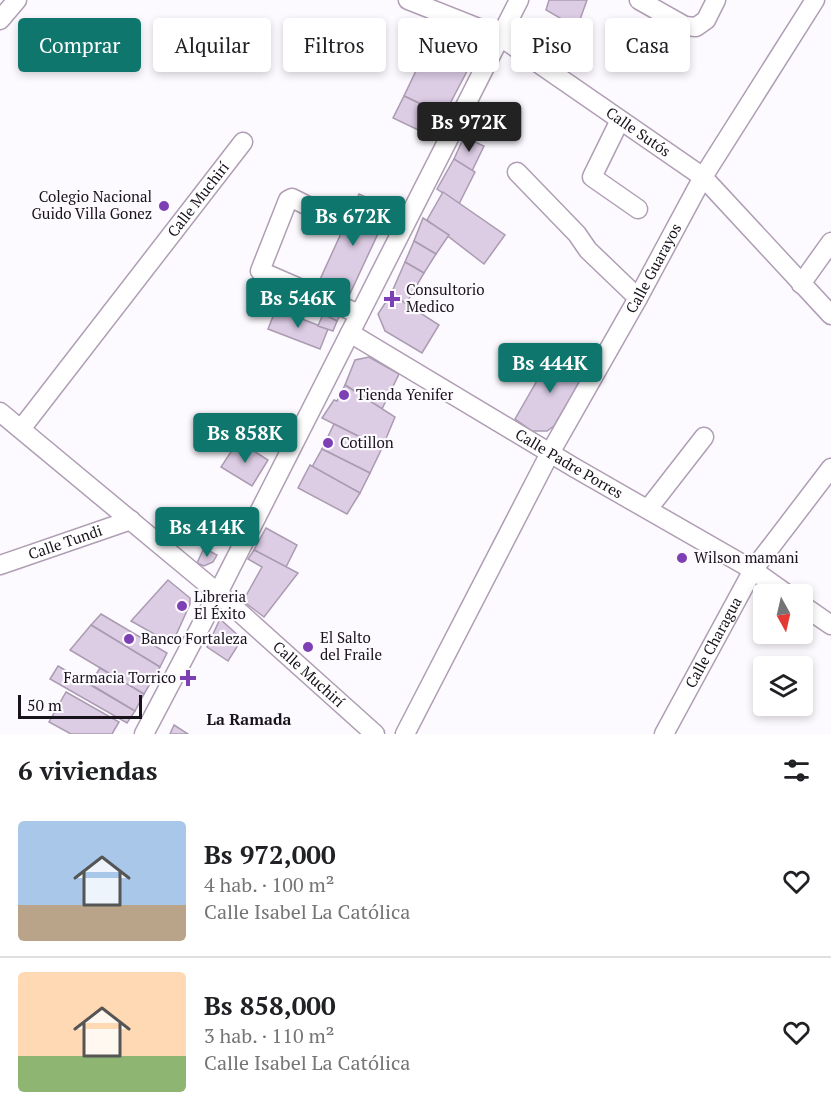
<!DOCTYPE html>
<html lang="es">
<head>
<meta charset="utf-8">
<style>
	body { margin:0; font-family:"PT Serif",serif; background:#f2f2f2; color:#202124; height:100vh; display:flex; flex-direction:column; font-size:22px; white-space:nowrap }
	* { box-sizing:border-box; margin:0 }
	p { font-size:20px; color:#757577 }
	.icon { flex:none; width:33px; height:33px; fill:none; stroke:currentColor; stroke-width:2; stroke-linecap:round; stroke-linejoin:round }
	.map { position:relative; height:734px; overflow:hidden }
	.details { display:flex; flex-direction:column; background:#fff; flex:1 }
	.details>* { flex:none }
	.guide { position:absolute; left:18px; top:18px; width:795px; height:54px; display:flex; gap:12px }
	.needle { width:39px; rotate:172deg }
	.buttons { position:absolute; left:753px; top:584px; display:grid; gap:12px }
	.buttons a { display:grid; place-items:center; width:60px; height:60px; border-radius:6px; background:#fff; box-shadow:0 3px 9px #0003; font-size:30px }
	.scale { position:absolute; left:18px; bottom:15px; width:124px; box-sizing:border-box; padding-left:6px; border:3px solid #18121a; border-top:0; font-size:16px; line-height:21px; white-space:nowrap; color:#18121a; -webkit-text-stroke:4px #fdfaff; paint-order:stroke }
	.price { position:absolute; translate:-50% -51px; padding:0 14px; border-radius:6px; background:#0f766e; color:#fff; font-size:20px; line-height:39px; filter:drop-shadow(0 2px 3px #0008) }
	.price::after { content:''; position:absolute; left:50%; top:36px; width:18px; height:14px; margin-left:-9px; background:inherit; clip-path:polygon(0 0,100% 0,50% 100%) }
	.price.on { background:#222; color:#fff }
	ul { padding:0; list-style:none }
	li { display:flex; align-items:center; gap:18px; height:150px; padding:0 18px }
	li+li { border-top:2px solid #e0e0e0 }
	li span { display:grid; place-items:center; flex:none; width:168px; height:120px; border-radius:6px; color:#555 }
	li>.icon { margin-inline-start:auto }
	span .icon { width:72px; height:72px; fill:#fffc; stroke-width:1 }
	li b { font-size:26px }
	h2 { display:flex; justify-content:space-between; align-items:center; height:72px; padding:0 18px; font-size:26px }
	.tag { padding:0 21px; border-radius:6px; background:#fff; box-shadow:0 3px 9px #0003; font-size:21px; line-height:54px }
	.tag.on { background:#0f766e; color:#fff }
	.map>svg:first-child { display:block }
</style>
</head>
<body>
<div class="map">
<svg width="831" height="734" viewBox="0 0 831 734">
	<rect width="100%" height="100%" fill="#fdfaff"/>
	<g fill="#dccce4" stroke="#aa9bb2" stroke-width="1.5">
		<path d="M 549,0 L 587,0 L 577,28 L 546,10 Z"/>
		<path d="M 436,29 L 470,41 L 474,58 L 444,115 L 404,96 Z"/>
		<path d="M 404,96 L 444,115 L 433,137 L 393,118 Z"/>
		<path d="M 464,137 L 484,146 L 472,171 L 454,159 Z"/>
		<path d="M 454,159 L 475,172 L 459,204 L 437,189 Z"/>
		<path d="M 443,192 L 505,235 L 484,264 L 427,220 Z"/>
		<path d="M 359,194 L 390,208 L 347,300 L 317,286 Z"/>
		<path d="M 423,218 L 449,235 L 436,254 L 414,241 Z"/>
		<path d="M 414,241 L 436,254 L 424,273 L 405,262 Z"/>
		<path d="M 405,262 L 424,273 L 406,304 L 391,294 Z"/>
		<path d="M 391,294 L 439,325 L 422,353 L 385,331 L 378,314 Z"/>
		<path d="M 327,304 L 342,311 L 337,321 L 323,314 Z"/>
		<path d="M 276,309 L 328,329 L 320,349 L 268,329 Z"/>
		<path d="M 323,314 L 337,321 L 333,331 L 318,326 Z"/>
		<path d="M 554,351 L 585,373 L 554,426 L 547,431 L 532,431 L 515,419 Z"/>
		<path d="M 369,357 L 399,374 L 382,409 L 345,385 L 355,360 Z"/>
		<path d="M 345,385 L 395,417 L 382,448 L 322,418 L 334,400 L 337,401 Z"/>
		<path d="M 334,424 L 382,448 L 370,473 L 322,449 Z"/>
		<path d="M 238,441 L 268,460 L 252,486 L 221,467 Z"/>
		<path d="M 322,449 L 370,473 L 360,493 L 312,467 Z"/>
		<path d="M 310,465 L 360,493 L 347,514 L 298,488 Z"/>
		<path d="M 266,528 L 297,545 L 286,567 L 254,550 Z"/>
		<path d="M 204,548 L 217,555 L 213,562 L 204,566 L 197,563 Z"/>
		<path d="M 254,550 L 298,573 L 264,617 L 243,601 L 262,567 L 248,559 Z"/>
		<path d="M 168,580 L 190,598 L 190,604 L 172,644 L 131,621 Z"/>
		<path d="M 101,614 L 167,653 L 160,667 L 91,625 Z"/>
		<path d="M 220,619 L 242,639 L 228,661 L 207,647 Z"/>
		<path d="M 91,625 L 160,667 L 144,694 L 70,650 Z"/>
		<path d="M 58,666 L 135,711 L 127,723 L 50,679 Z"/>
		<path d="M 100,668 L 144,694 L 135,711 L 90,684 Z"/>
		<path d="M 66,692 L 119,722 L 112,734 L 71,734 L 49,722 Z"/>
		<path d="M 174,725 L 188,734 L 170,734 Z"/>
	</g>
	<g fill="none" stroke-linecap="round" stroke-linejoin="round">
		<defs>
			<g id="minor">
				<path id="s1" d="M 408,0 L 499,36 L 703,177 L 831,315"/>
				<path d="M 639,0 L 685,26 L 696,27 L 706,20 L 716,0"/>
				<path d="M 0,20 L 17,0"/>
				<path d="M 620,120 L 592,177 L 638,209"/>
				<path d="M 517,172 L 577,234 L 588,250 L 638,298"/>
				<path d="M 328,216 L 292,198 L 288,200 L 260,271 L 359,314"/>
				<path d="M 801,284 L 831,242"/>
				<path id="s2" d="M 350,333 L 575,468 L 753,570 L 787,594"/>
				<path id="s3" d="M 0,412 L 218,593 L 375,734"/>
				<path id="s4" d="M 21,429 L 243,142"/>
				<path d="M 648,509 L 704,437"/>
				<path id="s5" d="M 0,565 L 131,520"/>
				<path d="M 802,605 L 831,625"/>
				<path d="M 144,734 L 218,593 L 519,0"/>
				<path id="s6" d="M 405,734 L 550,453 L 638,298 L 703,177 L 815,0"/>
				<path id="s7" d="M 664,734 L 753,570 L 831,468"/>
			</g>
		</defs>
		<use href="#minor" stroke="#af9eb4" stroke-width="21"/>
		<use href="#minor" stroke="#fff" stroke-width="18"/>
	</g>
	<g fill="#7d3fb4" stroke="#fdfaff" stroke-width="2">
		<circle cx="164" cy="206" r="6"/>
		<path d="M389 290h6v6h6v6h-6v6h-6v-6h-6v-6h6z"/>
		<circle cx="344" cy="395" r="6"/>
		<circle cx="328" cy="443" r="6"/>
		<circle cx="682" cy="558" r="6"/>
		<circle cx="182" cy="606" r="6"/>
		<circle cx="129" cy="639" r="6"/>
		<circle cx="308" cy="647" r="6"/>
		<path d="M185 669h6v6h6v6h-6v6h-6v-6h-6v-6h6z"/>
	</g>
	<g text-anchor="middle" stroke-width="4.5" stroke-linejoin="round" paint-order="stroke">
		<g font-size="15" fill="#18121a" stroke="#fdfaff">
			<text dy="5" stroke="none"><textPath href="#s1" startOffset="267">Calle Sutós</textPath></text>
			<text dy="5" stroke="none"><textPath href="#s4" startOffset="290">Calle Muchirí</textPath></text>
			<text dy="5" stroke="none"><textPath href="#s6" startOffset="528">Calle Guarayos</textPath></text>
			<text dy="5" stroke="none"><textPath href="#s2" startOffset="255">Calle Padre Porres</textPath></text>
			<text dy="5" stroke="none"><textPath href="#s5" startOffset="69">Calle Tundi</textPath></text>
			<text dy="5" stroke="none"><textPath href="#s7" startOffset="104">Calle Charagua</textPath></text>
			<text dy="5" stroke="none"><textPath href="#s3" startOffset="405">Calle Muchirí</textPath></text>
		</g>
		<g font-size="15" fill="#18121a" stroke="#fdfaff" text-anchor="start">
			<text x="152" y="202" text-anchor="end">Colegio Nacional<tspan x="152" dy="17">Guido Villa Gonez</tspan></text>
			<text x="406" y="295">Consultorio<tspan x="406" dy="17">Medico</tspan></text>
			<text x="356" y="400">Tienda Yenifer</text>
			<text x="340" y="448">Cotillon</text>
			<text x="694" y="563">Wilson mamani</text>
			<text x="194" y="602">Libreria<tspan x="194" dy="17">El Éxito</tspan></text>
			<text x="320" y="643">El Salto<tspan x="320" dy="17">del Fraile</tspan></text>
			<text x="141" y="644">Banco Fortaleza</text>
			<text x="176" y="683" text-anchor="end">Farmacia Torrico</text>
		</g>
		<g font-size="16" font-weight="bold" fill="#18121a" stroke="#fdfaff">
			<text x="249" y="725">La Ramada</text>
		</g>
	</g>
</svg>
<div class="buttons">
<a><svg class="needle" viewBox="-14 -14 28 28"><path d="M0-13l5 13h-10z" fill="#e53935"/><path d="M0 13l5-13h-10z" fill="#757577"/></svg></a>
<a><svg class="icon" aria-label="layers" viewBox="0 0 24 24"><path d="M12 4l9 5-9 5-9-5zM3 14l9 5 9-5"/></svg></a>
</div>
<div class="scale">50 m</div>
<b class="price on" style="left:469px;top:153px">Bs 972K</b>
<b class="price" style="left:353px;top:247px">Bs 672K</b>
<b class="price" style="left:298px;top:329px">Bs 546K</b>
<b class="price" style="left:550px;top:394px">Bs 444K</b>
<b class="price" style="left:245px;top:464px">Bs 858K</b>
<b class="price" style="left:207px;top:558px">Bs 414K</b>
<div class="guide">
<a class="tag on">Comprar</a>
<a class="tag">Alquilar</a>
<a class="tag">Filtros</a>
<a class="tag">Nuevo</a>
<a class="tag">Piso</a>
<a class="tag">Casa</a>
</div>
</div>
<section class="details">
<h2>6 viviendas<svg class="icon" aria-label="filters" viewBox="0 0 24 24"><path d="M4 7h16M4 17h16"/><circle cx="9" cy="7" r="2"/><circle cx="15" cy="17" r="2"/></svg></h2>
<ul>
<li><span style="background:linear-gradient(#a9c7e8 70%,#b9a48a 0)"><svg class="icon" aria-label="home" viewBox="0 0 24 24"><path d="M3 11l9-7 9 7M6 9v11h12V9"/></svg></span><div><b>Bs 972,000</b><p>4 hab. · 100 m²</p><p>Calle Isabel La Católica</p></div><svg class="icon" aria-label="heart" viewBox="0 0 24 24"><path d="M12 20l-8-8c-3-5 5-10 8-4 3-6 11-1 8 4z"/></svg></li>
<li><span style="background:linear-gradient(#ffd9b3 70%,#8fb573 0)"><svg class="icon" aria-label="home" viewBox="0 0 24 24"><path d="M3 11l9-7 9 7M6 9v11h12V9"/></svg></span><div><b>Bs 858,000</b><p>3 hab. · 110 m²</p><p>Calle Isabel La Católica</p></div><svg class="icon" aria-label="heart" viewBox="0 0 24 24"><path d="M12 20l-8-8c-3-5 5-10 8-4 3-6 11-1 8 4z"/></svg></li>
</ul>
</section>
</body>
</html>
